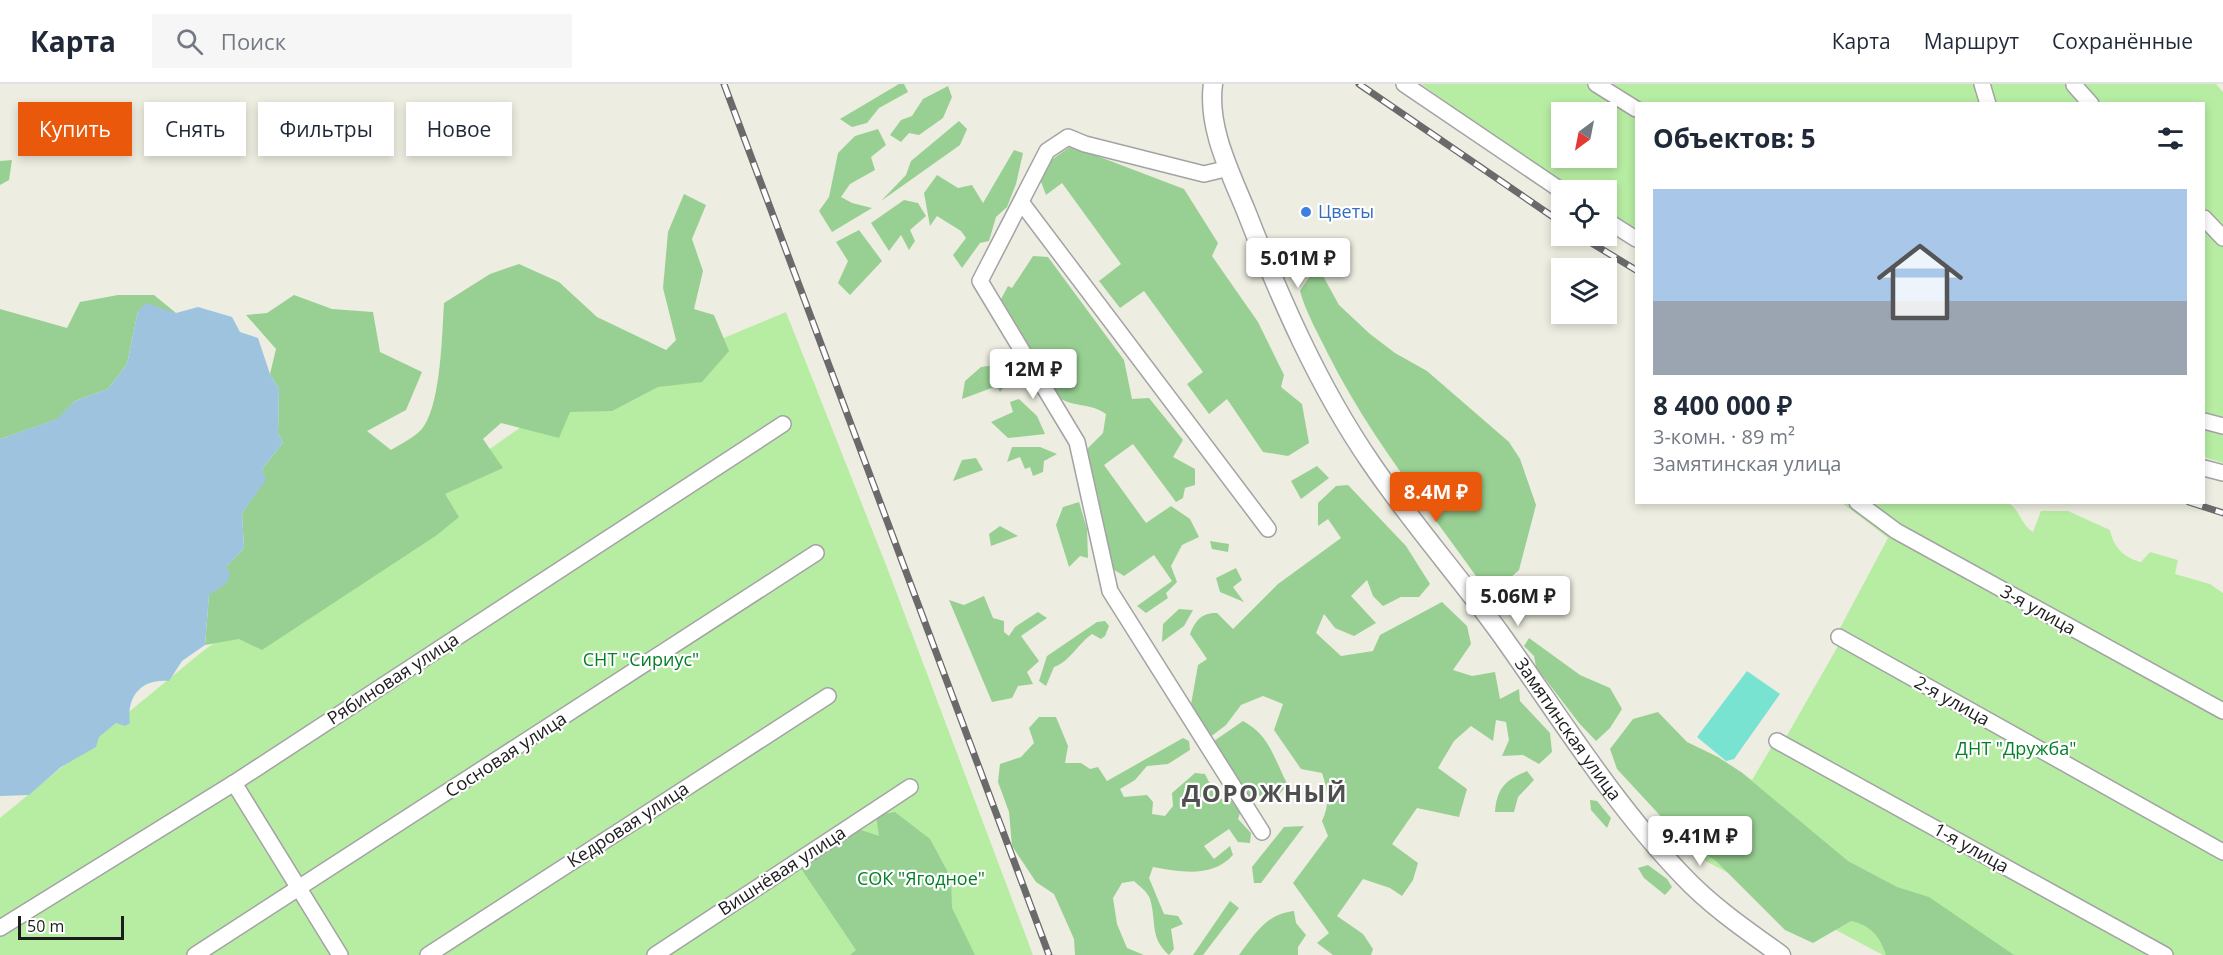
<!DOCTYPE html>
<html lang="ru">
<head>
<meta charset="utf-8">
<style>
	body { margin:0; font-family:"Open Sans",sans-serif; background:#f6f6f7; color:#1f2937; height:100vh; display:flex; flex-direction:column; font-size:22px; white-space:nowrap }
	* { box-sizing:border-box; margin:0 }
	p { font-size:20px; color:#747a83 }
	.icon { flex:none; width:33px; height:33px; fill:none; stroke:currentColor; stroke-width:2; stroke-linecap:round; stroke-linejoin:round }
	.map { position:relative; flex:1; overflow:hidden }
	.drawer { position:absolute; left:1635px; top:18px; width:570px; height:402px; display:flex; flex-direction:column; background:#fff; border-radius:0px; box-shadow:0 3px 9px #0003 }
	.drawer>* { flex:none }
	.banner { position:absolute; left:18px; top:18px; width:570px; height:54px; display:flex; gap:12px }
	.needle { width:39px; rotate:212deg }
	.controls { position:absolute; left:1551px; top:18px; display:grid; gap:12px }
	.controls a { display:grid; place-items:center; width:66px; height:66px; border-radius:0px; background:#fff; box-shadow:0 3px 9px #0003; font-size:30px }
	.scale { position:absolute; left:18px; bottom:15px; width:106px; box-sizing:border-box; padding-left:6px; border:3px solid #1c1c1c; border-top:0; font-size:16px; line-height:21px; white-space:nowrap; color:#1c1c1c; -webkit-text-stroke:4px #fff; paint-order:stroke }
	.price { position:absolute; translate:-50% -51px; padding:0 14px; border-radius:6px; background:#fff; color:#222; font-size:20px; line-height:39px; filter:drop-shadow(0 2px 3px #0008) }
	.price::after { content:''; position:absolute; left:50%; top:36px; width:18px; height:14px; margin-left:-9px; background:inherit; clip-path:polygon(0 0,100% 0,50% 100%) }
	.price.on { background:#ea580c; color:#fff }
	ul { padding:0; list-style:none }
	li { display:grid; align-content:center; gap:12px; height:318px; padding:0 18px }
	li span { display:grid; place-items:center; height:186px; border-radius:0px; color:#555 }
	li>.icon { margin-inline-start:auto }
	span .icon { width:108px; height:108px; fill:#fffc; stroke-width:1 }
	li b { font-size:26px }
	h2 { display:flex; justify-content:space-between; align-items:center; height:72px; padding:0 18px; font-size:26px }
	.tag { padding:0 21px; border-radius:0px; background:#fff; box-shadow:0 3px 9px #0003; font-size:21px; line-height:54px }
	.tag.on { background:#ea580c; color:#fff }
	header { display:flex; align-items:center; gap:36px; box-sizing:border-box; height:84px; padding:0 30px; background:#fff; border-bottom:2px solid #e0e1e3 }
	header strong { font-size:28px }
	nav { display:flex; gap:33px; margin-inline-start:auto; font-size:21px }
	.search { width:420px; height:54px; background:#f6f6f7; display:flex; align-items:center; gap:15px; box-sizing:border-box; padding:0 21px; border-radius:0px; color:#747a83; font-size:22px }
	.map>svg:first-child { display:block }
</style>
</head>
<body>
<header>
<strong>Карта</strong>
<div class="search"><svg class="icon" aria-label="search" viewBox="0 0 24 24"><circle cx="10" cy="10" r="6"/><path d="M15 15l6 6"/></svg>Поиск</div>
<nav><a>Карта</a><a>Маршрут</a><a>Сохранённые</a></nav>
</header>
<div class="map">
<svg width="2223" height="871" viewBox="0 0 2223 871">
	<rect width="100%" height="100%" fill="#eeede1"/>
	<g fill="#b7eda3" fill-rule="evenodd">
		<path d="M 1421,0 L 2216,0 L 2223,8 L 2223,379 L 2204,373 L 2204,20 L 1636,20 L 1636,151 L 1607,130 L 1606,106 L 1571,106 ZM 1562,28 L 1606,28 L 1606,74 L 1562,74 Z"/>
		<path d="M 786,228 L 888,486 L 1033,871 L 0,871 L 0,734 L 203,567 L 538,331 Z"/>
		<path d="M 1842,419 L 2008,419 C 2020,425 2020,440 2033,448 L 2041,427 L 2068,427 L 2110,446 C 2113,463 2124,474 2141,478 L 2150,468 L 2178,476 L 2175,490 L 2210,500 L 2223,509 L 2223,871 L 1883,871 L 1685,766 L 1741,688 L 1752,696 L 1778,652 L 1785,655 L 1846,548 L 1840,544 L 1888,454 Z"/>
	</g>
	<g fill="#98d093">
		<path d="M 899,0 L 904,0 L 908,8 L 879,24 L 867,39 L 852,43 L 840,35 Z"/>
		<path d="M 948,2 L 952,13 L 943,34 L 919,51 L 909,49 L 901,58 L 890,51 L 901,36 L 912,32 L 923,15 Z"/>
		<path d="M 959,37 L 967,45 L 960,61 L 881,117 L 906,91 L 911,77 Z"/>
		<path d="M 878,45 L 886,61 L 871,73 L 875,86 L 850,100 L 841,113 L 852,119 L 872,124 L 832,148 L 819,127 L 829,113 L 838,69 L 855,52 Z"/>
		<path d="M 1071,62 L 1184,105 L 1218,159 L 1212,172 L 1258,238 L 1284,291 L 1281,303 L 1302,320 L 1309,359 L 1288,372 L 1263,368 L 1227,315 L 1209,330 L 1187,300 L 1203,288 L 1144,207 L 1120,224 L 1099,197 L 1121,180 L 1062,99 L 1046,111 L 1040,95 L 1050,77 Z"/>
		<path d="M 1014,66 L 1023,69 L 1016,100 L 1007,123 L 996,133 L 989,157 L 980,159 L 962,184 L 953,171 L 966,154 L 961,147 L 937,132 L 930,142 L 924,109 L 937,91 L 958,104 L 972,101 L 983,119 Z"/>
		<path d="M 12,76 L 9,96 L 0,101 L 0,77 Z"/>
		<path d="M 684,110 L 706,121 L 692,155 L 703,187 L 694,225 L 714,231 L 729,267 L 702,298 L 658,303 L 612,327 L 570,328 L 559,354 L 501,339 L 483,355 L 503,384 L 445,410 L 459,433 L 437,451 L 262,566 L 239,555 L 205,561 L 209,511 L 226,483 L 244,464 L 242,429 L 265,396 L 262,385 L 283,359 L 278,349 L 279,305 L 270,290 L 276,265 L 246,231 L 267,229 L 294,211 L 332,225 L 373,228 L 380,268 L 422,288 L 406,326 L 367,347 L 391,366 C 400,360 418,352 424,342 C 441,316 442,250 444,219 L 490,190 L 519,180 L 559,198 L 597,233 L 666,266 L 676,256 L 663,204 L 668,148 Z"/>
		<path d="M 904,116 L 918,119 L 926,132 L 910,146 L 915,157 L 909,166 L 901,151 L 889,167 L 871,139 Z"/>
		<path d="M 859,146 L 882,177 L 850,211 L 838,199 L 848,177 L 836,158 Z"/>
		<path d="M 1033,172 L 1048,173 L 1124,276 L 1132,315 L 1149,314 L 1183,356 L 1173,373 L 1195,385 L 1195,401 L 1185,404 L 1183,414 L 1176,418 L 1133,360 L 1104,381 L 1146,439 L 1171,422 L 1190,435 L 1199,453 L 1182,461 L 1171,482 L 1177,498 L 1166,509 L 1168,514 L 1146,529 L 1137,522 L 1172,497 L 1154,471 L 1124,492 L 1108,482 L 1098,411 L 1084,386 L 1088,364 L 1103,349 L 1106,330 C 1087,317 1073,325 1055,311 C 1044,303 1010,234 1000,217 L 1008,202 L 1012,204 Z"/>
		<path d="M 1310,192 L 1323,192 L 1339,221 L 1370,250 L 1395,269 L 1427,287 L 1509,358 L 1520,375 L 1536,421 L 1519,486 L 1500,503 L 1481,499 C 1428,424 1369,352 1328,270 C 1318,249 1306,229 1300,207 Z"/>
		<path d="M 118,211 L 154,211 L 176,229 L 138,227 L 127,280 L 108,305 L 75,317 L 58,335 L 0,355 L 0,225 L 67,244 L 80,218 Z"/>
		<path d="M 996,281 L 1008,298 L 1000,308 L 997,302 L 962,315 L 965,297 L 981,283 Z"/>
		<path d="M 1019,315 L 1037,332 L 1045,350 L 1008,354 L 991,338 L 1013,328 L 1010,318 Z"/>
		<path d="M 1012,363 L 1040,363 L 1057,370 L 1044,377 L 1043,388 L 1033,392 L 1030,383 L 1025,385 L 1020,373 L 1007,378 Z"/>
		<path d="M 976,374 L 983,386 L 953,397 L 962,376 Z"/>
		<path d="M 1317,382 L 1329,394 L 1301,415 L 1291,397 Z"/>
		<path d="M 1348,401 L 1406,462 L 1430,500 L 1419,513 L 1401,513 L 1383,522 L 1373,512 L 1367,496 L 1351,512 L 1376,539 L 1354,552 L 1335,544 L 1324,530 L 1316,549 L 1341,572 L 1373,567 L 1380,551 L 1442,518 L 1467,542 L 1471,560 L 1453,586 L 1472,592 L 1495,588 L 1500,615 L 1519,605 L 1520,617 L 1550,649 L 1552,668 L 1539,680 L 1523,671 L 1502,672 L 1509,656 L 1506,638 L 1496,636 L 1493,657 L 1471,642 L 1454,657 L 1438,684 L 1467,705 L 1459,733 L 1417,724 L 1392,760 L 1418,779 L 1413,796 L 1402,812 L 1390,804 L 1363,795 L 1337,832 L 1363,850 L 1373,865 L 1371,871 L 1333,871 L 1317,859 L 1329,849 L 1293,799 L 1328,752 L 1322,737 C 1330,720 1328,707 1322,689 L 1301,685 L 1274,646 L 1283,620 L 1263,612 L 1241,621 L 1226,641 L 1209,654 L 1190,626 L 1198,581 L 1207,575 L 1190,550 C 1196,536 1201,529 1217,529 L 1233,545 L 1278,500 L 1341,454 L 1328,435 L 1318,442 L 1318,419 L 1336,402 Z"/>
		<path d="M 1079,418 L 1087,445 L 1088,474 L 1080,472 L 1069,483 L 1056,441 L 1063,423 Z"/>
		<path d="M 1000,442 L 1018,452 L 991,462 L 989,450 Z"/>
		<path d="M 1210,457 L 1229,460 L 1228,468 L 1212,465 Z"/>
		<path d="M 1236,484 L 1242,496 L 1233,503 L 1244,518 L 1220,508 L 1216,494 Z"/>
		<path d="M 984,512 L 993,534 L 1004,537 L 1004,548 L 1009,552 L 1015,543 L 1038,528 L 1047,534 L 1021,552 L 1039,577 L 1027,588 L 1033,600 L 1018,602 L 1012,614 L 992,618 L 949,516 L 964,521 Z"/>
		<path d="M 1179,525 L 1193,526 L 1184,542 L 1162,558 L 1163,540 Z"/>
		<path d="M 1105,537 L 1109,542 L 1105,552 L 1101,555 L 1092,550 C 1078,560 1069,578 1054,583 L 1046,602 L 1039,597 L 1047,572 L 1097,538 Z"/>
		<path d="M 1529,554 L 1580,591 L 1610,604 L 1622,625 L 1610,644 L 1596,657 L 1579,639 L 1536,583 L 1534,572 L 1524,562 Z"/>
		<path d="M 1658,628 L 1687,658 L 1718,673 L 1741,688 L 1848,777 L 1897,803 L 1929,813 L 2014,871 L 1886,871 C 1880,852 1870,841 1851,837 L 1813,859 L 1785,846 L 1716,777 L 1679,752 L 1617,685 L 1610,665 L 1633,635 Z"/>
		<path d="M 1039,633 L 1056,633 L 1068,662 L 1065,679 L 1081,679 L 1090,685 L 1098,683 L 1107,697 L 1183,654 L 1189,657 L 1190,666 L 1168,680 L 1147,682 L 1135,696 L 1120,705 L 1124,713 L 1147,711 L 1153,718 L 1152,730 L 1165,732 L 1173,722 L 1172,709 L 1195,689 L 1205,690 L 1217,714 L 1232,717 L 1241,726 L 1238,735 L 1251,749 L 1250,759 L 1238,758 L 1229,745 L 1204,762 L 1214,775 L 1230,762 L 1233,771 C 1212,794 1182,788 1153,783 L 1149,794 L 1164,830 L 1178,832 L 1183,840 L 1171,845 L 1174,865 L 1169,871 C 1149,853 1157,838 1150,815 C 1148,808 1139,802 1134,797 L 1122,799 L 1113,814 L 1117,840 L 1127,864 L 1144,871 L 1075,871 L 1074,855 L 1054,810 L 1036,798 L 1012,762 L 1009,728 L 998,698 L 1000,680 L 1021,673 L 1034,659 L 1029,644 Z"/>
		<path d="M 1243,637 C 1271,652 1274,676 1288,701 L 1278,711 L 1249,712 L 1214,657 Z"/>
		<path d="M 1527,687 L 1534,696 L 1518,713 L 1514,728 L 1495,728 C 1497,704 1505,696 1527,687 Z"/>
		<path d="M 1590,716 L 1597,717 L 1611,734 L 1607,744 L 1591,726 Z"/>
		<path d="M 895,728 L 930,755 L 951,794 L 952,824 L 975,871 L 850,871 L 856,866 L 800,783 L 855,744 L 879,752 L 876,731 Z"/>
		<path d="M 1304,742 L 1261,799 L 1254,799 L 1252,783 L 1284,743 Z"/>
		<path d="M 1648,781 L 1667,795 L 1672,803 L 1665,811 L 1644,794 L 1638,784 Z"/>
		<path d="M 1230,817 L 1239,824 L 1203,871 L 1193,871 Z"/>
		<path d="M 1294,827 L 1296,839 L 1306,851 L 1298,863 L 1298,871 L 1239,871 C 1255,850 1266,830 1294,827 Z"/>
	</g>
	<path fill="#79e3d1" d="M 1747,587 L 1780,610 L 1734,675 L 1726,677 L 1697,653 Z"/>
	<path fill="#9ec3df" d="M 146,219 L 176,229 L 198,223 L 232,233 L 240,248 L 258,254 L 270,290 L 279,305 L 278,349 L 283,359 L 262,385 L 266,396 L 242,429 L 244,464 L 226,483 L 230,489 L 227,499 L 209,511 L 205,561 L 182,577 L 169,597 C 142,594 126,612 130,639 L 125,642 L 116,639 L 99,653 L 96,663 L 61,683 L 29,711 L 0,712 L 0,355 L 57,335 L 75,317 L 108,305 L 127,280 L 138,227 Z"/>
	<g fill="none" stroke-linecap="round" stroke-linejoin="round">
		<defs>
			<g id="minor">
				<path d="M 1404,0 L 1562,107"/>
				<path d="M 1596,0 L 1636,25"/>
				<path d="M 1982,0 L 1988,20"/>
				<path d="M 2074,1 L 2091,20"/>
				<path d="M 1229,84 L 1204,90 L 1192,87 L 1085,60 L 1068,53 L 1047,67 L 980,197 L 1077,358 L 1110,507 L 1262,748"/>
				<path d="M 1021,118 L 1268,445"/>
				<path d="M 2204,134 L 2223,154"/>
				<path d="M 1606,136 L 1636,155"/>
				<path d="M 2204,337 L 2223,342"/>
				<path d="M 2204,384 L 2223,389"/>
				<path d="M 1857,418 L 1896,447 L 2223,627"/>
				<path d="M 1839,553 L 2223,768"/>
				<path d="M 1777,657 L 2165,871"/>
				<path d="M 234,699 L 340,871"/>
				<path d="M 0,844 L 234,699 L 783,340"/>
				<path d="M 195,871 L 816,469"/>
				<path d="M 428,871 L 828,612"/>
				<path d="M 655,871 L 910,703"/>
			</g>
			<g id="tertiary">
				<path id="s1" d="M 1213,0 C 1207,43 1230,88 1246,127 C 1280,214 1318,302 1371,379 C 1411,438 1458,491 1500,549 C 1558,630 1612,718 1682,791 C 1711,822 1746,846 1781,871"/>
			</g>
		</defs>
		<use href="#minor" stroke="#a3a3a3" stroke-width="18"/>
		<use href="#tertiary" stroke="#a3a3a3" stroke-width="21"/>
		<use href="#minor" stroke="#fff" stroke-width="15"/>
		<use href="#tertiary" stroke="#fff" stroke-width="18"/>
		<defs>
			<g id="rail">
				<path d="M 724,0 L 1049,871"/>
				<path d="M 1359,0 L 1562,139"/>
				<path d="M 1580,152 L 1636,186"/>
				<path d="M 2189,418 L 2223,429"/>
			</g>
		</defs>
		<use href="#rail" stroke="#6a6a6a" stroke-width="7"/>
		<use href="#rail" stroke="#fff" stroke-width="4.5" stroke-dasharray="14" stroke-linecap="butt"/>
	</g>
	<circle fill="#3f7fe0" stroke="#fff" stroke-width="2" cx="1306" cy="128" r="6"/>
	<g text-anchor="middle" stroke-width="4.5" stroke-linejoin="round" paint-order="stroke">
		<g font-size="18" fill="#366cbe" stroke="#fff" text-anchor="start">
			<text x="1318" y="134">Цветы</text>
		</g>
		<g font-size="18" fill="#1c1c1c" stroke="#fff">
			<text transform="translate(2038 526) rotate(29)" y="6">3-я улица</text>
			<text transform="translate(393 595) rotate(-33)" y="6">Рябиновая улица</text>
			<text transform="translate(1952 617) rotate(29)" y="6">2-я улица</text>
			<text dy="6" stroke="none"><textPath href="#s1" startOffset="746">Замятинская улица</textPath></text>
			<text transform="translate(506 671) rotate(-33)" y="6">Сосновая улица</text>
			<text transform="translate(628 741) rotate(-33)" y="6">Кедровая улица</text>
			<text transform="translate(1971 764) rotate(29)" y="6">1-я улица</text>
			<text transform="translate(782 787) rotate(-33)" y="6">Вишнёвая улица</text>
		</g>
		<g font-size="18" fill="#058029" stroke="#fff">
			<text x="641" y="582">СНТ "Сириус"</text>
			<text x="2016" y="671">ДНТ "Дружба"</text>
			<text x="921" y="801">СОК "Ягодное"</text>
		</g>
		<g font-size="24" font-weight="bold" letter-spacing="1.5" fill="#4f4f4f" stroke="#fff">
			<text x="1265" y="718">ДОРОЖНЫЙ</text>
		</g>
	</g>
</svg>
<div class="controls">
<a><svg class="needle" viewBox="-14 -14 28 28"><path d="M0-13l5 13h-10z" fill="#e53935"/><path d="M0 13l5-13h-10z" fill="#747a83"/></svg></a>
<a><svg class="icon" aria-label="locate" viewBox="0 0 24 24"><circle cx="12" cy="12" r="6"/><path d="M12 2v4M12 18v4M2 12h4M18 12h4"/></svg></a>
<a><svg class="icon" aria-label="layers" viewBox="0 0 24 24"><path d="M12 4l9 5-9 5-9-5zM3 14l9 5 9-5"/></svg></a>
</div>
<div class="scale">50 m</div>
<b class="price" style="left:1298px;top:205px">5.01M ₽</b>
<b class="price" style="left:1033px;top:316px">12M ₽</b>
<b class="price on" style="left:1436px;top:439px">8.4M ₽</b>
<b class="price" style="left:1518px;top:543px">5.06M ₽</b>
<b class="price" style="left:1700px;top:783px">9.41M ₽</b>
<div class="banner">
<a class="tag on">Купить</a>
<a class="tag">Снять</a>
<a class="tag">Фильтры</a>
<a class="tag">Новое</a>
</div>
<section class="drawer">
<h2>Объектов: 5<svg class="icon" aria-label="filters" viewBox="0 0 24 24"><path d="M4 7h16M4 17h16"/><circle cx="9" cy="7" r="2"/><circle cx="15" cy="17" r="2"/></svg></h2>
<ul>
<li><span style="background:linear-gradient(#a9c7e8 60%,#9aa5b1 0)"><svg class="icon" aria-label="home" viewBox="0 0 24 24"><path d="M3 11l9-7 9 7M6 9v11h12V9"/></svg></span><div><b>8 400 000 ₽</b><p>3-комн. · 89 m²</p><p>Замятинская улица</p></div></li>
</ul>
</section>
</div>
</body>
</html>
